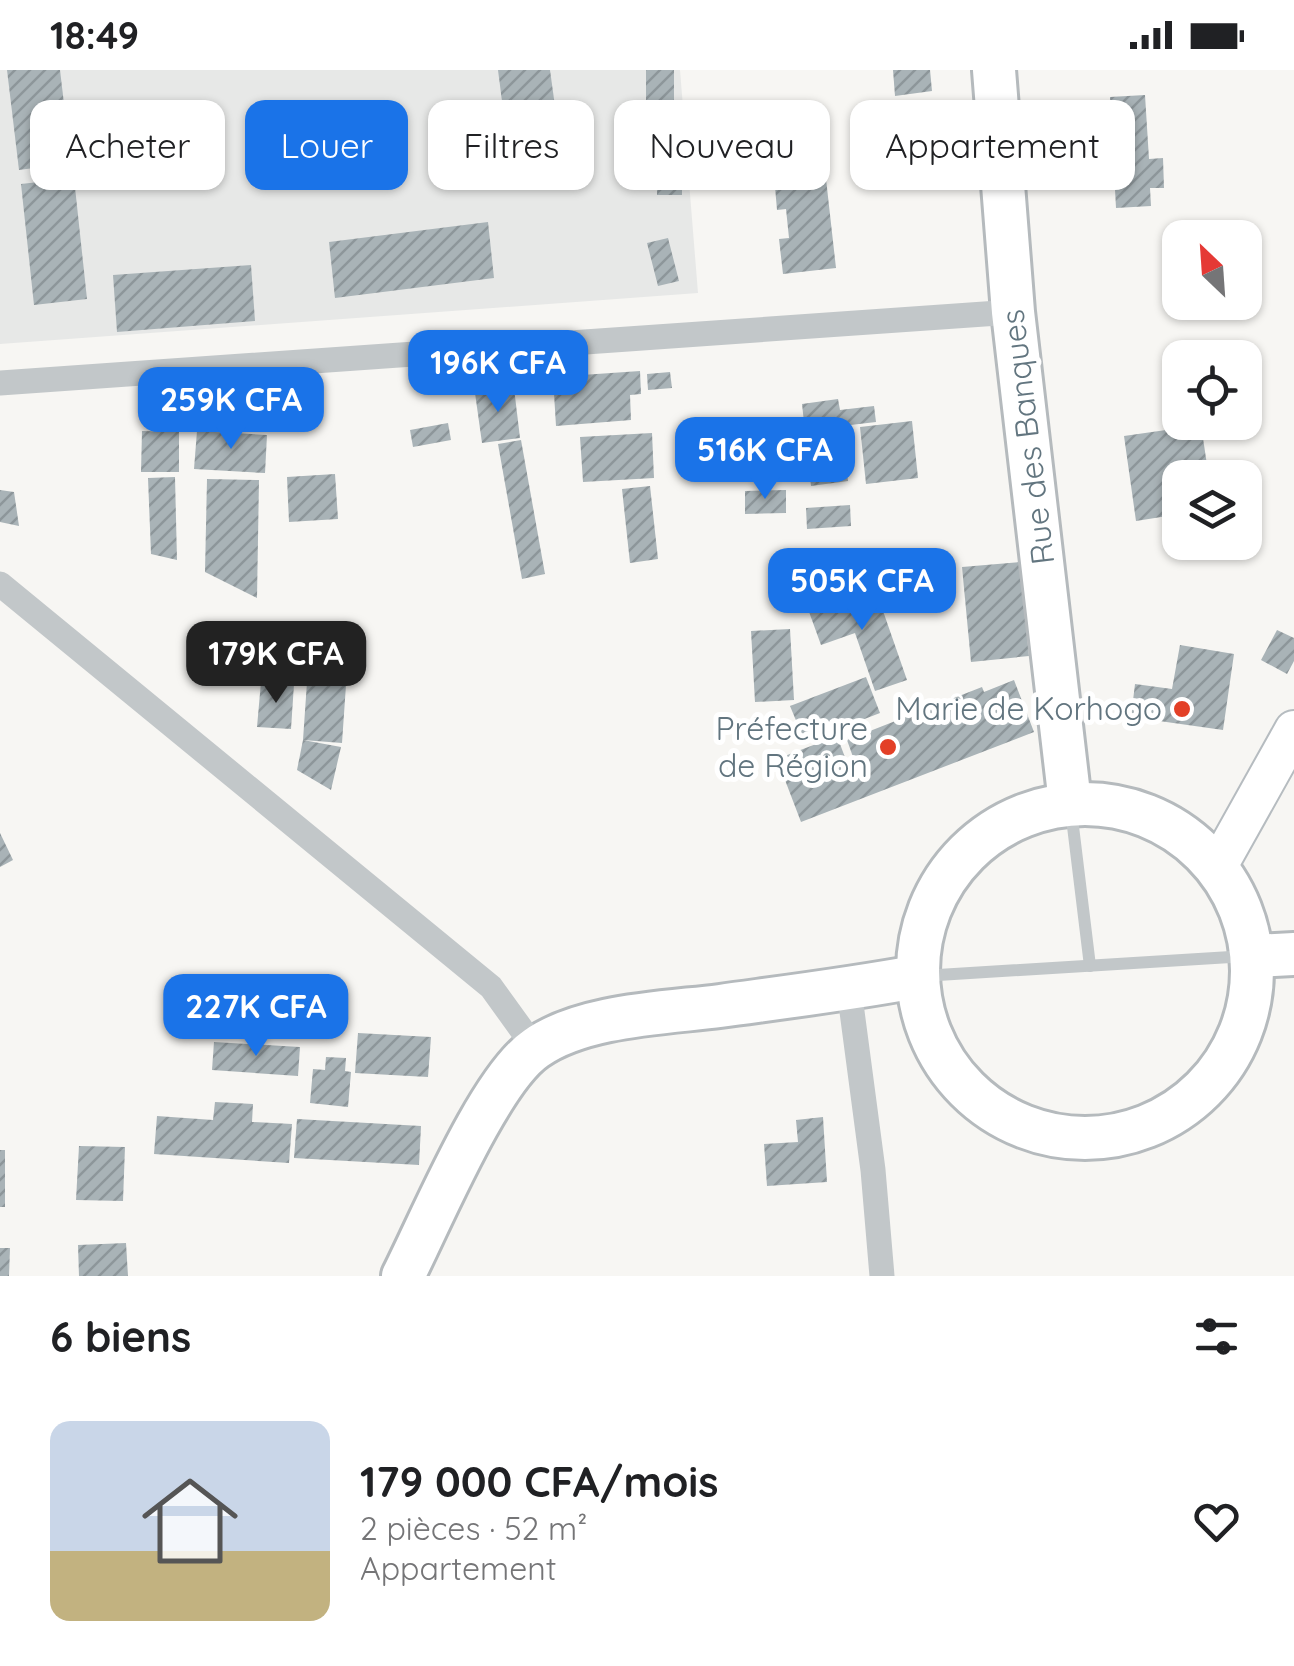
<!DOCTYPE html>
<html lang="fr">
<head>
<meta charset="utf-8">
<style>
	body { margin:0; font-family:Quicksand,sans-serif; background:#f6f6f6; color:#202124; height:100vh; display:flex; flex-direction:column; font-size:38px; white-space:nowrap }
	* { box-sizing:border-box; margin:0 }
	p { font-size:32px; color:#757577 }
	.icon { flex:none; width:55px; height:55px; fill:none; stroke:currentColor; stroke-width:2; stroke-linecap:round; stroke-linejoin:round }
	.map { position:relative; height:1206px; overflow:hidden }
	.side { display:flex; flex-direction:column; background:#fff; flex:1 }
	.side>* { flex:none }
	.guide { position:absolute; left:30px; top:30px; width:1235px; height:90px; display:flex; gap:20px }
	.needle { width:65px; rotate:335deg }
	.buttons { position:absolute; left:1162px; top:150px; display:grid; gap:20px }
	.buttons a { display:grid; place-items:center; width:100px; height:100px; border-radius:20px; background:#fff; box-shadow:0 2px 8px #0004; font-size:50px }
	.price { position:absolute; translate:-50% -85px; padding:0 22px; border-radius:20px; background:#1a73e8; color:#fff; font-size:32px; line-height:65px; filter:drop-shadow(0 2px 5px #0008) }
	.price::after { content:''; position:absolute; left:50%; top:60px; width:30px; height:22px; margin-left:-15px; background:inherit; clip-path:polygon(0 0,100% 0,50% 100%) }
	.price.active { background:#222; color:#fff }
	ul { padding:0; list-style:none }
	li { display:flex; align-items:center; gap:30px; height:250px; padding:0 50px }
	li span { display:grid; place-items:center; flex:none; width:280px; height:200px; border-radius:20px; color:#555 }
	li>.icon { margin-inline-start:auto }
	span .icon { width:120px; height:120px; fill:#fffc; stroke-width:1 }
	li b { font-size:42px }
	h2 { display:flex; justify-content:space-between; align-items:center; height:120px; padding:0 50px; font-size:42px }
	.tag { padding:0 35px; border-radius:20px; background:#fff; box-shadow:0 2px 8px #0004; font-size:35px; line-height:90px }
	.tag.active { background:#1a73e8; color:#fff }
	.status { display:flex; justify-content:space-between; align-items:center; height:70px; padding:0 50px; background:#fff; direction:ltr }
	.status svg { height:28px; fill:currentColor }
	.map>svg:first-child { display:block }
</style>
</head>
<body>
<div class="status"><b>18:49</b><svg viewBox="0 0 49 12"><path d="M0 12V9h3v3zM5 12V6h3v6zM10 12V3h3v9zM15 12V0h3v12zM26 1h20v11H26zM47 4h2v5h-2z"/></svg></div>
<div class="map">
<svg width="1294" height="1206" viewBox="0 0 1294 1206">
	<defs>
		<pattern id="building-hatch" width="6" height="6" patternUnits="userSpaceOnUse" patternTransform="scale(2.5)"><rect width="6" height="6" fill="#a9b3b7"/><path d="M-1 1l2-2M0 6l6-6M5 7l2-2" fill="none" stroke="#8d969a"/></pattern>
	</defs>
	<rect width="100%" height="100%" fill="#f7f6f3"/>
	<path fill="#e7e8e7" d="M 0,0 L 680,0 L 698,223 L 0,274 Z"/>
	<g fill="url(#building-hatch)">
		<path d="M 7,0 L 60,0 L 71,93 L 19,100 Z"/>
		<path d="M 498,0 L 550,0 L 564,102 L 512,109 Z"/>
		<path d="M 646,0 L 674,0 L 674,41 L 646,42 Z"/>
		<path d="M 893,0 L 930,0 L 932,21 L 895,26 Z"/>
		<path d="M 1145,25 L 1149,89 L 1163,88 L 1164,118 L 1150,118 L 1151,136 L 1116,138 L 1110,27 Z"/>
		<path d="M 658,65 L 682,66 L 682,125 L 657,125 Z"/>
		<path d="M 825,100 L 836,198 L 783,204 L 779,169 L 789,168 L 786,139 L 777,140 L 774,105 Z"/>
		<path d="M 74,108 L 87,229 L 34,235 L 21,114 Z"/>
		<path d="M 488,152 L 494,208 L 335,228 L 329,172 Z"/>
		<path d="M 668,168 L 679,211 L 658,216 L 647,173 Z"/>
		<path d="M 251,195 L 255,251 L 117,262 L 113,205 Z"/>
		<path d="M 1193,232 L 1248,232 L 1249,241 L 1194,244 Z"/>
		<path d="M 640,301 L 641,324 L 630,325 L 631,350 L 556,356 L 553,307 Z"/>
		<path d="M 670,302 L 672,318 L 648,320 L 647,304 Z"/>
		<path d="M 514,318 L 520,368 L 482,373 L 475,323 Z"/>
		<path d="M 838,329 L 840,340 L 874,336 L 876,352 L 842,356 L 848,411 L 811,416 L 802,334 Z"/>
		<path d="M 912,351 L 918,408 L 866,414 L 860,357 Z"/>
		<path d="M 448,353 L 451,370 L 413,377 L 410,360 Z"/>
		<path d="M 1201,355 L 1209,408 L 1180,408 L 1180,444 L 1136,451 L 1124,366 Z"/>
		<path d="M 142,361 L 179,362 L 179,402 L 141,402 Z"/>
		<path d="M 197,361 L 267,365 L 265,403 L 194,399 Z"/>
		<path d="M 652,363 L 654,408 L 583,412 L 580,367 Z"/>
		<path d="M 521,370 L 545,504 L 522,509 L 498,374 Z"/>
		<path d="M 335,404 L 338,449 L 289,452 L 287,407 Z"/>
		<path d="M 175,407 L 177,490 L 151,484 L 148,408 Z"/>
		<path d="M 207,409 L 259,410 L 257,528 L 205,502 Z"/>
		<path d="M 650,416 L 658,489 L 630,493 L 622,419 Z"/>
		<path d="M 0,420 L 14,422 L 19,456 L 0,452 Z"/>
		<path d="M 786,420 L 786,443 L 745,444 L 745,421 Z"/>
		<path d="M 850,435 L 851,456 L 807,459 L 806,438 Z"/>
		<path d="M 1020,492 L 1029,586 L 971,592 L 962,497 Z"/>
		<path d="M 874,515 L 907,610 L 875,621 L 855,563 L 821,575 L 808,539 Z"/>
		<path d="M 790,559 L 794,630 L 755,632 L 751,561 Z"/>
		<path d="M 1277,560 L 1294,568 L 1294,591 L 1287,604 L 1261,590 Z"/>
		<path d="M 1180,575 L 1234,584 L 1223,660 L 1131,647 L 1135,614 L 1172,619 Z"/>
		<path d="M 258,586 L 286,586 L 286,604 L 257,604 Z"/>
		<path d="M 866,607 L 880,643 L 805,672 L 790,636 Z"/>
		<path d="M 1014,610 L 1034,662 L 801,752 L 777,689 L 837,666 L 846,690 L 853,687 L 847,670 L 982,617 L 984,622 Z"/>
		<path d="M 261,612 L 294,614 L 291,659 L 257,657 Z"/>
		<path d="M 307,612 L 346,615 L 342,673 L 303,670 L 341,677 L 331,720 L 297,700 L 303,670 Z"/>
		<path d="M 0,763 L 13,790 L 0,797 Z"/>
		<path d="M 358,963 L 431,967 L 428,1007 L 355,1003 Z"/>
		<path d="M 214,972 L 300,977 L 298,1006 L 212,1000 Z"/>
		<path d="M 326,987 L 346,988 L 345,1001 L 351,1002 L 348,1037 L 310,1033 L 313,999 L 325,1000 Z"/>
		<path d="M 215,1032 L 253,1034 L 252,1052 L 292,1054 L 289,1093 L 154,1084 L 157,1046 L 213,1050 Z"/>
		<path d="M 823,1047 L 827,1112 L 767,1116 L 764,1074 L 798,1072 L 796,1050 Z"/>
		<path d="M 297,1049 L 421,1056 L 419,1095 L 294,1088 Z"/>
		<path d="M 79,1076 L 125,1077 L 123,1131 L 76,1130 Z"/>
		<rect x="0" y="1080" width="5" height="57"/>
		<path d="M 126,1173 L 128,1206 L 79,1206 L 78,1175 Z"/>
		<path d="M 0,1178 L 10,1178 L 9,1206 L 0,1206 Z"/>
	</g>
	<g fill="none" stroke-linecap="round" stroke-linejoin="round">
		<defs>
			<path id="secondary" d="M 1218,796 L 1294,660"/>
			<g id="primary">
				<path d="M 994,0 L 1013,242 L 1070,733"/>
				<circle cx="1085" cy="901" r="167"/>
				<path d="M 1253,886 L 1294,884"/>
				<path d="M 403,1206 C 431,1151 489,1010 536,978 C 583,945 664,943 720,936 C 785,927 850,919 915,907"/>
			</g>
		</defs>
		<use href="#secondary" stroke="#b6bcc0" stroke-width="42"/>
		<use href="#primary" stroke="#b5babd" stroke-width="48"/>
		<g stroke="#c2c7c9" stroke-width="12">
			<path d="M 1071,740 L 1090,896"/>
			<path d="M 922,906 L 1247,886"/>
		</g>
		<g stroke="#c2c7c9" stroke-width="25">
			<path d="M 0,313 L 1013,242"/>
			<path d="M 0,514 L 491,917 L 535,978"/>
			<path d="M 849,919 L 873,1100 L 882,1206"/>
		</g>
		<use href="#secondary" stroke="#fff" stroke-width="38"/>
		<use href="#primary" stroke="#fff" stroke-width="42"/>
	</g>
	<g fill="#e34027" stroke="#fff" stroke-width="4">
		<circle cx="1182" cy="639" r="10"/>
		<circle cx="888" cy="677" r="10"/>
	</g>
	<g text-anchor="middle" stroke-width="10" stroke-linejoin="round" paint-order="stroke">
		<g font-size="32" fill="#62757f" stroke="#fff">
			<text transform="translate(1028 367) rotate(-97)" y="11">Rue des Banques</text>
		</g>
		<g font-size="32" fill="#62757f" stroke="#fff" text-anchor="end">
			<text x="1162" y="650">Marie de Korhogo</text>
			<text x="868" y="670">Préfecture<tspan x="868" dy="37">de Région</tspan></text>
		</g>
	</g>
</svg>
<div class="buttons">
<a><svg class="needle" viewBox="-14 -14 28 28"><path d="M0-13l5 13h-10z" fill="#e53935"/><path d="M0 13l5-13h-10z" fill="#757577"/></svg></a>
<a><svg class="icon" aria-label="locate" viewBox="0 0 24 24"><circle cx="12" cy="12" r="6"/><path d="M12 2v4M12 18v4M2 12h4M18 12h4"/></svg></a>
<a><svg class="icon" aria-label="layers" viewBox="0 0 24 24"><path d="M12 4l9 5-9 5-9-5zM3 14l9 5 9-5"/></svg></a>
</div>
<b class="price" style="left:498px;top:345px">196K CFA</b>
<b class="price" style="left:231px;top:382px">259K CFA</b>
<b class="price" style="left:765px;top:432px">516K CFA</b>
<b class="price" style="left:862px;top:563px">505K CFA</b>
<b class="price active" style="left:276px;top:636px">179K CFA</b>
<b class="price" style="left:256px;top:989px">227K CFA</b>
<div class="guide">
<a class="tag">Acheter</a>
<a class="tag active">Louer</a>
<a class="tag">Filtres</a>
<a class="tag">Nouveau</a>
<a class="tag">Appartement</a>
</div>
</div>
<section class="side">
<h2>6 biens<svg class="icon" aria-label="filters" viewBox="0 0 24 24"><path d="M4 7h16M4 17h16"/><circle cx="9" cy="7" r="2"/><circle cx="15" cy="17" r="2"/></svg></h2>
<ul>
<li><span style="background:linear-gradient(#c9d6e8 65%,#c2b280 0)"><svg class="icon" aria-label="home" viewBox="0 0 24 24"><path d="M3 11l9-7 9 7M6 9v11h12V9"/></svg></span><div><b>179 000 CFA/mois</b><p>2 pièces · 52 m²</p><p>Appartement</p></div><svg class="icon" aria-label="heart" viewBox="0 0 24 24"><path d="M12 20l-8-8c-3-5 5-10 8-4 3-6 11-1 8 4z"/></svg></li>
</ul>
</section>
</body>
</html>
